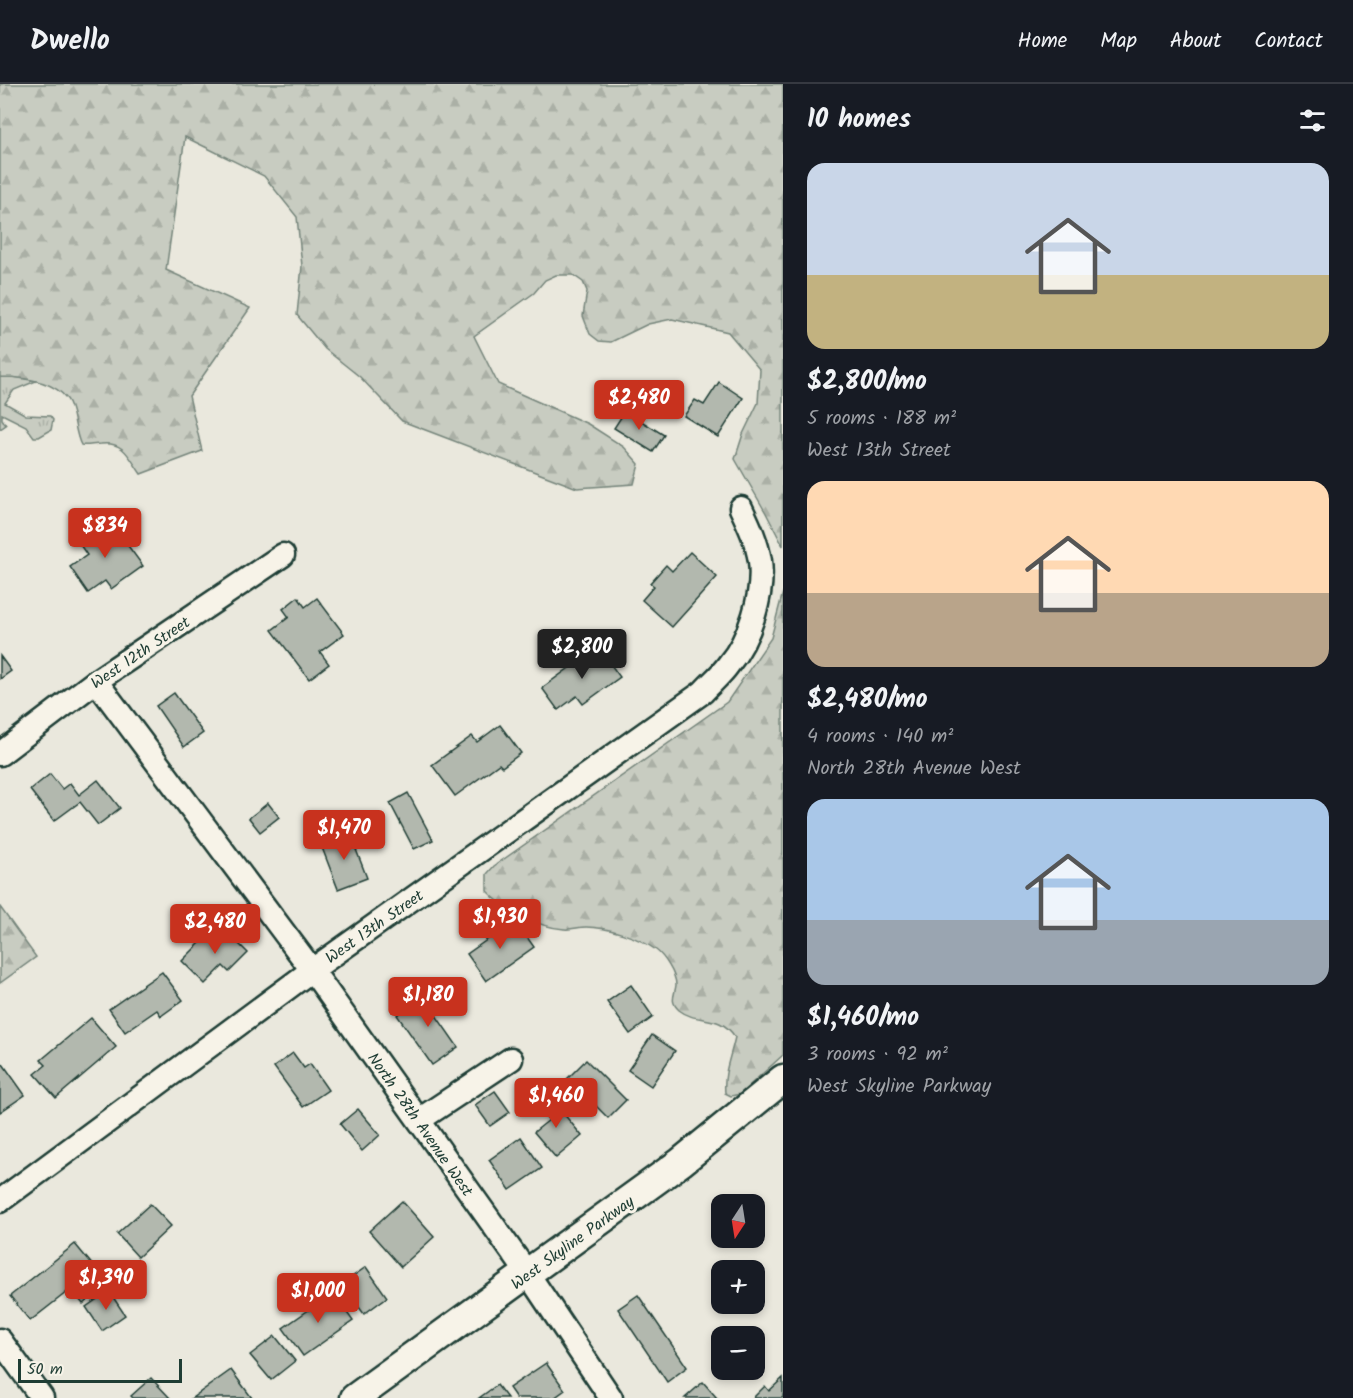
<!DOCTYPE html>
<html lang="en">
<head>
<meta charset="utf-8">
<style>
	body { margin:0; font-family:Kalam,sans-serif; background:#20242c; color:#f1f3f6; height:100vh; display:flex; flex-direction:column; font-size:22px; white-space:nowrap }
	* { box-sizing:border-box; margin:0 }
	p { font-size:20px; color:#9ea1a6 }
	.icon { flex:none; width:33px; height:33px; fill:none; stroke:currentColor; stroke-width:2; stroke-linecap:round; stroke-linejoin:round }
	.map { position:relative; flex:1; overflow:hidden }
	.side { display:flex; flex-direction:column; background:#171b24; width:570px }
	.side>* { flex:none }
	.needle { width:39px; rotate:192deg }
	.controls { position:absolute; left:711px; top:1110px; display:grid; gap:12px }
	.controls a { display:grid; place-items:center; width:54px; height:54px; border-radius:12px; background:#171b24; box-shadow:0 3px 9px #0003; font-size:30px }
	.scale { position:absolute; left:18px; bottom:15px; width:164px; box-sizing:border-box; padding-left:6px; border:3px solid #1f3d34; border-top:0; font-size:16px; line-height:21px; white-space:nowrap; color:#1f3d34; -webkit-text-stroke:4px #f7f3e8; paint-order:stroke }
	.price { position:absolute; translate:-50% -51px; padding:0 14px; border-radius:6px; background:#c8321e; color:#fff; font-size:20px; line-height:39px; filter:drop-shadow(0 2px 3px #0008) }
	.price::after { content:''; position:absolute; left:50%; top:36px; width:18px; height:14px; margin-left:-9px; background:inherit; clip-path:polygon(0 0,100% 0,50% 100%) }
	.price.active { background:#222; color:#fff }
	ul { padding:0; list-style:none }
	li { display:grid; align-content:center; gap:12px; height:318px; padding:0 24px }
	li span { display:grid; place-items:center; height:186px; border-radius:18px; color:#555 }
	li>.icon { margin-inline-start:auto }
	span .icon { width:108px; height:108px; fill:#fffc; stroke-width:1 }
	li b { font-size:26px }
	h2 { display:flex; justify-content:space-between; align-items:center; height:72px; padding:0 24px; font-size:26px }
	header { display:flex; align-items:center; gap:36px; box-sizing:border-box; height:84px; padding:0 30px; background:#171b24; border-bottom:2px solid #363941 }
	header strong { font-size:28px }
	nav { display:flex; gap:33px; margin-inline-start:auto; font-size:21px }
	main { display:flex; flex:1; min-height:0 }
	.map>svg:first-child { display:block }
</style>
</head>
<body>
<header>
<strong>Dwello</strong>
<nav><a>Home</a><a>Map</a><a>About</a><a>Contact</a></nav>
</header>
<main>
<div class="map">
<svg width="783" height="1314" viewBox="0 0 783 1314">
	<defs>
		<pattern id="grass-tufts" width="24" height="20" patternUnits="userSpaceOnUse" patternTransform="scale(1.5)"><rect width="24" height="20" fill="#c8ccc1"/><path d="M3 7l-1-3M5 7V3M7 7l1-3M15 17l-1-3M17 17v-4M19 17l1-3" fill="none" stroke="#abb0a6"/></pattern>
		<pattern id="forest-firs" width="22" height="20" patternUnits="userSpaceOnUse" patternTransform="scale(1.5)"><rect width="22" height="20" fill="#c8ccc1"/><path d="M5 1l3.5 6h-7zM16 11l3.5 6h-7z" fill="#abb0a6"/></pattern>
	</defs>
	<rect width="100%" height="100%" fill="#eae8dd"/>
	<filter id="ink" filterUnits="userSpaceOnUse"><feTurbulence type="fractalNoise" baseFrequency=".0167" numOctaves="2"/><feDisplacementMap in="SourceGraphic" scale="12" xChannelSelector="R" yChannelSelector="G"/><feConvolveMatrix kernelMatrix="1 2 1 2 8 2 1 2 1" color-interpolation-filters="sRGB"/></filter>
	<g filter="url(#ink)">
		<path fill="url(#grass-tufts)" stroke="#74847a" stroke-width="1.5" d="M 0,293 L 14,293 L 36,297 L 14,306 L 5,319 L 26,331 L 50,332 L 53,336 L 51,346 L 39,353 L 34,353 L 26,342 L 2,330 L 2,335 L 6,341 L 0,345 Z"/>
		<g fill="url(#forest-firs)" stroke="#74847a" stroke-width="1.5">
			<path d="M 0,0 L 783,0 L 783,462 L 766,429 L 735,375 L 743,350 L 758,319 L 760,286 L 728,248 L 672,235 L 648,240 L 611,258 L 599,257 L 590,250 L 583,232 L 587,207 L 583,198 L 573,191 L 556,191 L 545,196 L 534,209 L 474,252 L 498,300 L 588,340 L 624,363 L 639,380 L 634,400 L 577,404 L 402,337 L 360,293 L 325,265 L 297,231 L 302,182 L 297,133 L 264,92 L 185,53 L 166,186 L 250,224 L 189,312 L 202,367 L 141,390 C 129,373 124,357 101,360 C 93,360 88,362 81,361 C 74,348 75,325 67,315 C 53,296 21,293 0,293 Z"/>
			<path d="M 783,508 L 783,971 L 740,1010 L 731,1012 L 725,1009 C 723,989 731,972 735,953 C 719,928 698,941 679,926 C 669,917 675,911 676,901 C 676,890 664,872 656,866 C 638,853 608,843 586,843 C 579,843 571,846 564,845 C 537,843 505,826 487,807 L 487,790 L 494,782 L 727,618 L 771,554 Z"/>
			<path d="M 0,823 L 36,873 L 0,899 Z"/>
		</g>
		<g fill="#b2b8ae" stroke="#1f3d34" stroke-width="1.5">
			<path d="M 719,298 L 743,314 L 718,353 L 684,332 L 695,316 L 704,321 Z"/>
			<path d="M 625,327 L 664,351 L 653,368 L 614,344 Z"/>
			<path d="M 109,436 L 143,482 L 111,505 L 105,497 L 88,509 L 70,483 L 87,471 L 78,458 Z"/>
			<path d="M 690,468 L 717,493 L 672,543 L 642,516 L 654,502 L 650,499 L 666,481 L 672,487 Z"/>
			<path d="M 298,513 L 305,523 L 317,514 L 344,550 L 320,568 L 329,580 L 309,595 L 272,546 L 289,533 L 283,525 Z"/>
			<path d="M 598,563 L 620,593 L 583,620 L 577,612 L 558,626 L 542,604 Z"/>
			<path d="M 0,572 L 11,587 L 0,595 Z"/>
			<path d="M 174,609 L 203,649 L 184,663 L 156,622 Z"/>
			<path d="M 500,641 L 521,669 L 502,683 L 499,680 L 455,712 L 432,681 L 472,652 L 477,658 Z"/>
			<path d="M 50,690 L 62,705 L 70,699 L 79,711 L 98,696 L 120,724 L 98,741 L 80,718 L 54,737 L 30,706 Z"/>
			<path d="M 408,709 L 433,756 L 414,765 L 390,719 Z"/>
			<path d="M 268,719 L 279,733 L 260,748 L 249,734 Z"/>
			<path d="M 350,750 L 367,794 L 338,805 L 321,761 Z"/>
			<path d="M 515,836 L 534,863 L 486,897 L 467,870 Z"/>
			<path d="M 219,840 L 248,869 L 229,888 L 223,882 L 205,900 L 182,877 Z"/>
			<path d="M 162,888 L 183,916 L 161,932 L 157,926 L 125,948 L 109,925 Z"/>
			<path d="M 631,901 L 653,933 L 630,950 L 607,918 Z"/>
			<path d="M 430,908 L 443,924 L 435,930 L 458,963 L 432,981 L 397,931 Z"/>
			<path d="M 91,934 L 116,963 L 56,1014 L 35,990 L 46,981 L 41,976 Z"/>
			<path d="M 652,951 L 675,967 L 651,1002 L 628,986 Z"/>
			<path d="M 293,969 L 304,984 L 310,980 L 328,1006 L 303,1023 L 274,983 Z"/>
			<path d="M 586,976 L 626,1016 L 608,1034 L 586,1012 L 577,1020 L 560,1002 Z"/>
			<path d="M 3,980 L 25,1011 L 0,1028 L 0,982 Z"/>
			<path d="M 495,1007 L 510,1028 L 490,1042 L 475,1021 Z"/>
			<path d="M 549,1012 L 582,1052 L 556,1074 L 534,1048 L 549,1036 L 536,1022 Z"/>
			<path d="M 358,1025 L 380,1051 L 362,1067 L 340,1040 Z"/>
			<path d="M 521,1053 L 542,1084 L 510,1106 L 489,1076 Z"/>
			<path d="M 402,1117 L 434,1153 L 401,1183 L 369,1147 Z"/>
			<path d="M 150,1120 L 171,1142 L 138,1173 L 117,1150 Z"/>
			<path d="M 75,1160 L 108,1200 L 83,1220 L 71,1205 L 30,1237 L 10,1212 Z"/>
			<path d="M 366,1183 L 387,1213 L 364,1230 L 342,1200 Z"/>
			<path d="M 109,1207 L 125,1231 L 102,1247 L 86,1223 Z"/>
			<path d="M 333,1209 L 353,1237 L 303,1272 L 283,1244 Z"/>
			<path d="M 638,1211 L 687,1283 L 667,1298 L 618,1225 Z"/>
			<path d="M 275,1252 L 295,1277 L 271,1296 L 250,1271 Z"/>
			<path d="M 546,1279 L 565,1306 L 554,1314 L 516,1314 L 509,1304 Z"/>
			<path d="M 231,1286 L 252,1314 L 192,1314 Z"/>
			<path d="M 151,1294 L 170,1314 L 133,1314 L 131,1312 Z"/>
			<path d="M 783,1294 L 783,1314 L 753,1314 L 765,1302 L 769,1307 Z"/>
			<path d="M 703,1298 L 717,1314 L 685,1314 Z"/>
			<path d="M 497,1301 L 507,1314 L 479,1314 Z"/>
		</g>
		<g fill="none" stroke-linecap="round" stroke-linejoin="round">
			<defs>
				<g id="minor">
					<path d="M 96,597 L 312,886 L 528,1190 L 611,1314"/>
					<path d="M 0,670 L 96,597 L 283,471"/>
					<path d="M 419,1036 L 511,975"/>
					<path d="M 0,1117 L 312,886 L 703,608 C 711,599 721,591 728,581 C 750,555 764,510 760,477 C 757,458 749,441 741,424"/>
					<path d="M 0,1256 L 42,1314"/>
				</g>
				<path id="tertiary" d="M 355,1314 L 681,1078 L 783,995"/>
			</defs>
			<use href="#minor" stroke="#1f3d34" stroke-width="27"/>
			<use href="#tertiary" stroke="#1f3d34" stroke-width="33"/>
			<use href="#minor" stroke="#f7f3e8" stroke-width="22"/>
			<use href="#tertiary" stroke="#f7f3e8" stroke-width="28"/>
		</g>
	</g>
	<g text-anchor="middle" stroke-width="6" stroke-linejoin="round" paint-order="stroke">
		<g font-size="16" fill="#1f3d34" stroke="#f7f3e8">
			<text transform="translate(140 568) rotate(-34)" y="6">West 12th Street</text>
			<text transform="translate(374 842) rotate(-35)" y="6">West 13th Street</text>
			<text transform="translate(421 1040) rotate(55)" y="6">North 28th Avenue West</text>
			<text transform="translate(572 1158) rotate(-36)" y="6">West Skyline Parkway</text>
		</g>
	</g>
</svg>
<div class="controls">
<a><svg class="needle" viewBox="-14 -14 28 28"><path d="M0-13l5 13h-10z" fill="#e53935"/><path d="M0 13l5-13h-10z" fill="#9ea1a6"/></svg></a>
<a>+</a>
<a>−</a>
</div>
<div class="scale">50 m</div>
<b class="price" style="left:639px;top:347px">$2,480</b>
<b class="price" style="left:105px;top:475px">$834</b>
<b class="price active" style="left:582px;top:596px">$2,800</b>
<b class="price" style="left:344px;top:777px">$1,470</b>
<b class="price" style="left:500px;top:866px">$1,930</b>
<b class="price" style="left:215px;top:871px">$2,480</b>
<b class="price" style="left:428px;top:944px">$1,180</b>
<b class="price" style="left:556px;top:1045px">$1,460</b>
<b class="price" style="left:106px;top:1227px">$1,390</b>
<b class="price" style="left:318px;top:1240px">$1,000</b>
</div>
<section class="side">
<h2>10 homes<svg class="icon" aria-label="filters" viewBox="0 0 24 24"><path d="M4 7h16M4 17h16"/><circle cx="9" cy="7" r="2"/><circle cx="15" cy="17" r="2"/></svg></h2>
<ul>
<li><span style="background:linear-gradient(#c9d6e8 60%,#c2b280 0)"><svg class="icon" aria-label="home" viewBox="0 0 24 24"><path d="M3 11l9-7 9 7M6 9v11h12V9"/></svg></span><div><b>$2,800/mo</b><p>5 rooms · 188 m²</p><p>West 13th Street</p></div></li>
<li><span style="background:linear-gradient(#ffd9b3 60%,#b9a48a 0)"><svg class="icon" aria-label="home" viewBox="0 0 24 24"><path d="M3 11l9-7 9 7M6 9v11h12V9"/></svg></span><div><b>$2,480/mo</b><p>4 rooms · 140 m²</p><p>North 28th Avenue West</p></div></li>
<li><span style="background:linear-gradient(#a9c7e8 65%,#9aa5b1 0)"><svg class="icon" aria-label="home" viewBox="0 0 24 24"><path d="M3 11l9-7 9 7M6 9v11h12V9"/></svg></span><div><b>$1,460/mo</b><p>3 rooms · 92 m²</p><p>West Skyline Parkway</p></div></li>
</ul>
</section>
</main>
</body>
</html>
